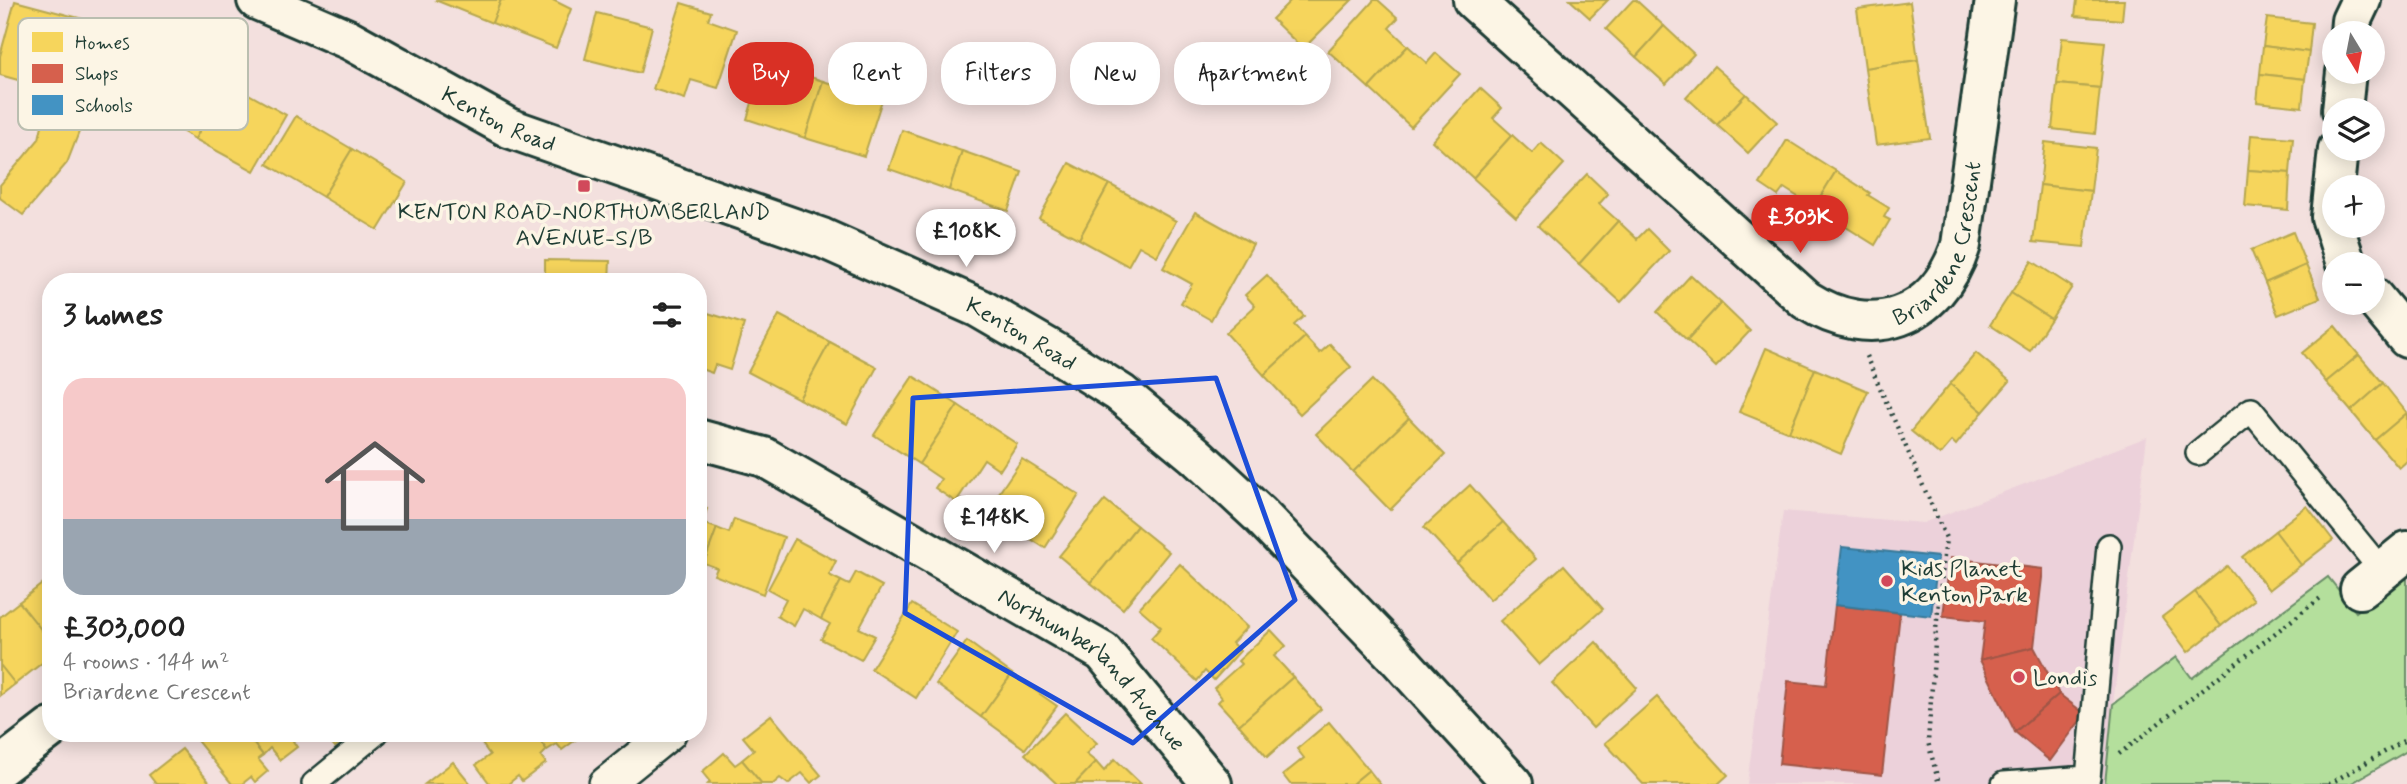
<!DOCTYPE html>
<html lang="en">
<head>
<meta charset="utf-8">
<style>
	body { margin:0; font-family:Mynerve,sans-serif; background:#f6f6f6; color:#222; height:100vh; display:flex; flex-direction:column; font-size:26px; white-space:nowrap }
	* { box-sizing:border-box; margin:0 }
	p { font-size:23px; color:#767676 }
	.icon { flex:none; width:38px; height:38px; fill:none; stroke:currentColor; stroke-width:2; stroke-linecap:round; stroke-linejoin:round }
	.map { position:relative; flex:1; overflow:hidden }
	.drawer { position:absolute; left:42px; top:273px; width:665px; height:469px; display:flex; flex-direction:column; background:#fff; border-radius:28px; box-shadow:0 4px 18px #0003 }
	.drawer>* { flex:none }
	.banner { position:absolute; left:728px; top:42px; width:665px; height:63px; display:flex; gap:14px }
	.needle { width:46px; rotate:170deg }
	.controls { position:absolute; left:2322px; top:21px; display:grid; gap:14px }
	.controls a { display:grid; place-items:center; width:63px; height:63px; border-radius:50%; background:#fff; box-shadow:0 4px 18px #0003; font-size:35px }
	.price { position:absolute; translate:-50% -60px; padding:0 16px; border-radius:24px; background:#fff; color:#222; font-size:23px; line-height:46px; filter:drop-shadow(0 2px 4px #0008) }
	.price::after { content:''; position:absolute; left:50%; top:42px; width:21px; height:16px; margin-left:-10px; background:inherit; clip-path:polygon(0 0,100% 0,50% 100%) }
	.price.on { background:#d93025; color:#fff }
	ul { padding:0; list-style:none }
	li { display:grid; align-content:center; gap:14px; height:371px; padding:0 21px }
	li span { display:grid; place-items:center; height:217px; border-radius:21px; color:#555 }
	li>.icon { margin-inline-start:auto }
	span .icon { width:126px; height:126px; fill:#fffc; stroke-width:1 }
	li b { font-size:30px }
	h2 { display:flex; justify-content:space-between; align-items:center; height:84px; padding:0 21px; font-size:30px }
	.tag { padding:0 24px; border-radius:28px; background:#fff; box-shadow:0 4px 18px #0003; font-size:24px; line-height:63px }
	.tag.on { background:#d93025; color:#fff }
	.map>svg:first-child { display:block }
</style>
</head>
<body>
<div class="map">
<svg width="2407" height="784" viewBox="0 0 2407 784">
	<rect width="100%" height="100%" fill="#f3e0de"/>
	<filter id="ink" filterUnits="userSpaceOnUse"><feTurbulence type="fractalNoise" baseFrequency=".0143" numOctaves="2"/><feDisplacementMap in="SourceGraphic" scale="14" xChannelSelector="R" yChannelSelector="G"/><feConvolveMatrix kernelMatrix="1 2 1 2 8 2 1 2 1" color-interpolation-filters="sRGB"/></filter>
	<g filter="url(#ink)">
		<path fill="#ecd1da" d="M 2147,437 L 2113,704 L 2105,784 L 1747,784 L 1783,511 L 1923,523 Z"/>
		<path fill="#b4df9c" stroke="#6a8e68" stroke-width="2" d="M 2407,572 L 2407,751 L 2350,784 L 2105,784 L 2113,704 L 2176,657 L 2192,678 L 2328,577 L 2356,612 Z"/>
		<g fill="#f6d55c" stroke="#b6a750" stroke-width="2">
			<path d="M 435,0 L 501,0 L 492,23 Z"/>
			<path d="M 501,0 L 553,0 L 571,9 L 556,48 L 492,23 Z"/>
			<path d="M 1291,0 L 1352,0 L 1303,49 L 1272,19 Z"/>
			<path d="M 1374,0 L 1378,0 L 1398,18 L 1389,28 L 1408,46 L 1369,88 L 1328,51 Z"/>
			<path d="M 1570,0 L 1608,0 L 1590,18 Z"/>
			<path d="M 1633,0 L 1636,0 L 1664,26 L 1636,57 L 1606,29 Z"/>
			<path d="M 2077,0 L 2124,0 L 2122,20 L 2075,16 Z"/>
			<path d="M 15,1 L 109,26 L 118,31 L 67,163 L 23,215 L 0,198 L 0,185 L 39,139 L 50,89 L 0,75 L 0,56 Z"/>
			<path d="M 1910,2 L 1918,60 L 1865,68 L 1857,9 Z"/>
			<path d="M 681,3 L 711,12 L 708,20 L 737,30 L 718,88 L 691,80 L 685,99 L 653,89 Z"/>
			<path d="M 597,13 L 652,27 L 640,73 L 585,59 Z"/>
			<path d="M 2267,18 L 2312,23 L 2309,52 L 2263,46 Z"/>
			<path d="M 1664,26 L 1694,54 L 1666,84 L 1636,57 Z"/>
			<path d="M 139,32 L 227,82 L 195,139 L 107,88 Z"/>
			<path d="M 2062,38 L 2105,42 L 2100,88 L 2057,84 Z"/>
			<path d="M 1408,46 L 1427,63 L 1436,53 L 1460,74 L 1411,127 L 1369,88 Z"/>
			<path d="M 2263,46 L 2309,52 L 2305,79 L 2260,74 Z"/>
			<path d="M 743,56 L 823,81 L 805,138 L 747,119 L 756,90 L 735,83 Z"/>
			<path d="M 1918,60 L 1930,138 L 1876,145 L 1865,68 Z"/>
			<path d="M 1714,66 L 1746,94 L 1717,125 L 1686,97 Z"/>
			<path d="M 2260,74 L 2305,79 L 2302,107 L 2257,102 Z"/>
			<path d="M 823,81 L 882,100 L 864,156 L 805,138 Z"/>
			<path d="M 227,82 L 286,115 L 254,171 L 195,139 Z"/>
			<path d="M 2057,84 L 2100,88 L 2095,134 L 2052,129 Z"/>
			<path d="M 1480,88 L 1502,108 L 1493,118 L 1512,135 L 1473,178 L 1432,141 Z"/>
			<path d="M 1746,94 L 1777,122 L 1748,153 L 1717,125 Z"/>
			<path d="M 296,116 L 352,149 L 323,197 L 267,164 Z"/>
			<path d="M 902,130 L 962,151 L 949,190 L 889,169 Z"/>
			<path d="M 1512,135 L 1532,153 L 1541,143 L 1564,164 L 1516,217 L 1473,178 Z"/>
			<path d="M 2251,135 L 2293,138 L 2290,173 L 2248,170 Z"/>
			<path d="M 1787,140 L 1836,171 L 1814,207 L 1784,188 L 1778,196 L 1760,184 Z"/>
			<path d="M 2045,142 L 2096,148 L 2091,191 L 2040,185 Z"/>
			<path d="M 352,149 L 407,182 L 378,230 L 323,197 Z"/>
			<path d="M 962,151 L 1022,172 L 1008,211 L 949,190 Z"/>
			<path d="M 1069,163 L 1109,184 L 1079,239 L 1039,218 Z"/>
			<path d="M 2248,170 L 2290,173 L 2288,210 L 2245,206 Z"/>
			<path d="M 1836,171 L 1870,193 L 1868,195 L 1889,208 L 1884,217 L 1890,220 L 1875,245 L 1814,207 Z"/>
			<path d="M 1587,174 L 1608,194 L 1599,204 L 1618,221 L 1579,264 L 1538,226 Z"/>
			<path d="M 1109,184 L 1176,221 L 1157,256 L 1139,246 L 1128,266 L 1079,239 Z"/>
			<path d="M 2040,185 L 2091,191 L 2084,247 L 2033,242 Z"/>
			<path d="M 1195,212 L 1253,244 L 1211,320 L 1181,303 L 1192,284 L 1163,268 Z"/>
			<path d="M 1618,221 L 1637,239 L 1647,229 L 1669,251 L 1621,302 L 1579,264 Z"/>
			<path d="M 2293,232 L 2306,265 L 2265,283 L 2251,250 Z"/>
			<path d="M 545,260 L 610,261 L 609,282 L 527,282 L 527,279 L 545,279 Z"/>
			<path d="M 2032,261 L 2072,287 L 2051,319 L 2011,293 Z"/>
			<path d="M 2306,265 L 2320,298 L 2278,315 L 2265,283 Z"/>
			<path d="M 1267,275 L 1304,316 L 1294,325 L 1305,337 L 1264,375 L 1226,333 L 1255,306 L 1245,295 Z"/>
			<path d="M 1691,275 L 1721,303 L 1687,340 L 1657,312 Z"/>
			<path d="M 2011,293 L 2051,319 L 2030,351 L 1990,325 Z"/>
			<path d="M 1721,303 L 1750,331 L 1716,367 L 1687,340 Z"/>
			<path d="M 698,310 L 744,324 L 730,370 L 715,365 L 712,373 L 698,368 Z"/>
			<path d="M 779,315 L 830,342 L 799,399 L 748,372 Z"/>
			<path d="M 2335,326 L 2359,355 L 2326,382 L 2302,353 Z"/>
			<path d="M 1305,337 L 1320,353 L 1330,344 L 1351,367 L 1300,414 L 1264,375 Z"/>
			<path d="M 830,342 L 877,367 L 847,424 L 799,399 Z"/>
			<path d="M 1766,348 L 1815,369 L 1789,432 L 1739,412 Z"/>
			<path d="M 1976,353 L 2010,381 L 1983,412 L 1950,384 Z"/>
			<path d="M 2359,355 L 2383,383 L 2351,411 L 2326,382 Z"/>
			<path d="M 1815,369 L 1868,391 L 1841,454 L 1789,432 Z"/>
			<path d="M 913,376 L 958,405 L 919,464 L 874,435 Z"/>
			<path d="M 1372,380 L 1409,418 L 1353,472 L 1316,434 Z"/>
			<path d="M 2383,383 L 2407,413 L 2375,440 L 2351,411 Z"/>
			<path d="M 1950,384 L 1983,412 L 1956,445 L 1952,441 L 1940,455 L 1911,431 Z"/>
			<path d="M 958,405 L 1017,444 L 1000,470 L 984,459 L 956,502 L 935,488 L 941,479 L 919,464 Z"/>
			<path d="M 2407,413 L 2407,461 L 2399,468 L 2375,440 Z"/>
			<path d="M 1409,418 L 1445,455 L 1390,510 L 1353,472 Z"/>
			<path d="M 1022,459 L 1079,495 L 1045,548 L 1003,521 L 1013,506 L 997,496 Z"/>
			<path d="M 1470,485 L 1503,522 L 1457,563 L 1424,527 Z"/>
			<path d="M 1105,500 L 1137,526 L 1091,583 L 1059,556 Z"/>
			<path d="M 698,506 L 707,509 L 702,523 L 717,528 L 704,563 L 698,561 Z"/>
			<path d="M 2307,506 L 2333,540 L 2301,565 L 2275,531 Z"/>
			<path d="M 734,519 L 784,537 L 763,594 L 714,575 L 717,568 L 704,563 L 717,528 L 729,533 Z"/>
			<path d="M 1503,522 L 1536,559 L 1490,600 L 1457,563 Z"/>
			<path d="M 1137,526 L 1169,552 L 1123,609 L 1091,583 Z"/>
			<path d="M 2275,531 L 2301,565 L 2269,590 L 2242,557 Z"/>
			<path d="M 795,539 L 836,561 L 829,575 L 841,581 L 821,619 L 803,609 L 794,626 L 777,616 L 786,599 L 768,589 Z"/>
			<path d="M 1180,564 L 1247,627 L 1232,643 L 1240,651 L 1214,680 L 1205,671 L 1197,681 L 1151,638 L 1161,627 L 1139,608 Z"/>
			<path d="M 1564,565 L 1603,609 L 1539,665 L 1500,621 Z"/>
			<path d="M 2227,566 L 2254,600 L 2221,626 L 2195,592 Z"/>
			<path d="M 856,572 L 882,586 L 859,628 L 875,636 L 861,660 L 821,639 L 830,624 L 821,619 L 841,581 L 849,585 Z"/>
			<path d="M 51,577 L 51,642 L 19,602 Z"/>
			<path d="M 2195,592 L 2221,626 L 2188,652 L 2162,617 Z"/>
			<path d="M 19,602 L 51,642 L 51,656 L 15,684 L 0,665 L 0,617 Z"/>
			<path d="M 912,604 L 957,632 L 916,698 L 871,669 Z"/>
			<path d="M 1271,630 L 1286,646 L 1274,656 L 1293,677 L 1239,725 L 1218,702 L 1222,698 L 1214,688 L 1241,664 L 1238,661 Z"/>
			<path d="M 967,641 L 1012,674 L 981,717 L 936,684 Z"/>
			<path d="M 1596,642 L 1637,688 L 1593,728 L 1552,683 Z"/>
			<path d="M 0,665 L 15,684 L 0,696 Z"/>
			<path d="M 1012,674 L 1057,706 L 1025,749 L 981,717 Z"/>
			<path d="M 1293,677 L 1321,709 L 1267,757 L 1239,725 Z"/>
			<path d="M 1657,697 L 1728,775 L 1718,784 L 1643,784 L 1605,743 Z"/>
			<path d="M 1065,713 L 1097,743 L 1086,754 L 1096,762 L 1075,784 L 1057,784 L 1025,754 Z"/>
			<path d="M 771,715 L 821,775 L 811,783 L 802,773 L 788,784 L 780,778 L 773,784 L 762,784 L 742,760 L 754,750 L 743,737 Z"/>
			<path d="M 1329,722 L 1369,770 L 1352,784 L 1290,784 L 1283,775 L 1304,758 L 1297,749 Z"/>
			<path d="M 199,733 L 245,733 L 263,755 L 258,759 L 268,771 L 255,782 L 251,777 L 242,784 L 232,784 L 194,737 Z"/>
			<path d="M 245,733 L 300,733 L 301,735 L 293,741 L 297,747 L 280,760 L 270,748 L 263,755 Z"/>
			<path d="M 324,733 L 353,733 L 335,747 Z"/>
			<path d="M 483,733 L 534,733 L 547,750 L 541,756 L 546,763 L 522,781 L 518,776 L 508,784 L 490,784 L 476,765 L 490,755 L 477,737 Z"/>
			<path d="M 534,733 L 585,733 L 562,750 L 557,744 L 547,750 Z"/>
			<path d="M 182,749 L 211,784 L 156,784 L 149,775 Z"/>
			<path d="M 724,753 L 735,765 L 742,760 L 762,784 L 708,784 L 710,782 L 702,772 Z"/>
			<path d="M 1115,759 L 1141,784 L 1075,784 L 1096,762 L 1104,771 Z"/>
			<path d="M 453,762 L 471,784 L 425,784 Z"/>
			<path d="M 1369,770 L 1380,784 L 1352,784 Z"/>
		</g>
		<g fill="#d6604d" stroke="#9f5646" stroke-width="2">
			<path d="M 1950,558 L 2043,569 L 2034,647 L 1980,660 L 1985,621 L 1943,616 Z"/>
			<path d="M 1835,605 L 1900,613 L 1882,775 L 1779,764 L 1788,681 L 1826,685 Z"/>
			<path d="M 2034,647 L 2059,694 L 2015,732 L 1980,660 Z"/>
			<path d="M 2059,694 L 2085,714 L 2050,761 L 2015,732 Z"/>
		</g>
		<path fill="#4393c3" stroke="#387998" stroke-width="2" d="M 1842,547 L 1938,557 L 1931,616 L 1835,605 Z"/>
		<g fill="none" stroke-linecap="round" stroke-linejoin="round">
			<defs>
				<g id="service">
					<path d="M 2198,453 L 2251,410 L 2382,571"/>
					<path d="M 314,784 L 376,733"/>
					<path d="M 2004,784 L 2088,778 L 2109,546"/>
				</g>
				<path id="pedestrian" d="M 606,784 L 669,733"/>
				<g id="minor">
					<path id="s1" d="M 1473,0 L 1806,300 C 1872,342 1937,319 1961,245 L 1995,0"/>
					<path d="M 2350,33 L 2351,21 L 2361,0"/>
					<path d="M 2342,110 L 2346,72"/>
					<path d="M 2338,149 L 2331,217 L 2346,264"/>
					<path d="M 2373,297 L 2407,338"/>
					<path id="s2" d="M 698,439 L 764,457 L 1103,652 L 1212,784"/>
					<path d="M 2360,589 L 2407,551"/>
					<path d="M 0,767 L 51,728"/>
				</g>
				<g id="tertiary">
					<path id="s3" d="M 257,0 L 350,40 L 509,128 L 822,238 L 979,308 L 1055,352 L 1120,393 L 1195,455 L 1260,515 L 1396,656 L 1513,784"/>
				</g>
			</defs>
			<use href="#service" stroke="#1f3d34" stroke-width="28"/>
			<use href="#pedestrian" stroke="#1f3d34" stroke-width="38"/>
			<use href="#minor" stroke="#1f3d34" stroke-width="44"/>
			<use href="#tertiary" stroke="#1f3d34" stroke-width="44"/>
			<g stroke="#1f3d34" stroke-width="4.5" stroke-dasharray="2 5" stroke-linecap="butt">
				<path d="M 1866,356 L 1946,538 L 1936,629 L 1928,742 L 1939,784"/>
				<path d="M 2119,754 L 2323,596"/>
				<path d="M 2329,784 L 2407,739"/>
			</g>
			<use href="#service" stroke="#fcf5e5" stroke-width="23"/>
			<use href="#pedestrian" stroke="#fcf5e5" stroke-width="33"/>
			<use href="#minor" stroke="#fcf5e5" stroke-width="38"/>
			<use href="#tertiary" stroke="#fcf5e5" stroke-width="38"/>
		</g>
	</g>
	<path fill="none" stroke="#1d4ed8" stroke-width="5" stroke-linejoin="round" d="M 1216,378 L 1295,600 L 1133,743 L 905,613 L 913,398 Z"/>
	<g fill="#d1495b" stroke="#fcf5e5" stroke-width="2.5">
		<rect x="577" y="179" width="14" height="14" rx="3.5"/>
		<circle cx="1887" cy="581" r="7"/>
		<circle cx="2019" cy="677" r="7"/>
	</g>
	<g text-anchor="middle" stroke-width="7" stroke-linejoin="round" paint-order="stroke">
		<g font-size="23" fill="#1f3d34" stroke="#fcf5e5">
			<text dy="8" stroke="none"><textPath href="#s3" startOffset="270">Kenton Road</textPath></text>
			<text dy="8" stroke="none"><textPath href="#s1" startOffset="634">Briardene Crescent</textPath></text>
			<text dy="8" stroke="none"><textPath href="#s3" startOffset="836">Kenton Road</textPath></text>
			<text dy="8" stroke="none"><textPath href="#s2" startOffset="462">Northumberland Avenue</textPath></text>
		</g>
		<g font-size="23" fill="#1f3d34" stroke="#fcf5e5" text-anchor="start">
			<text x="584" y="219" text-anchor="middle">KENTON ROAD-NORTHUMBERLAND<tspan x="584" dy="26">AVENUE-S/B</tspan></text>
			<text x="1901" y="576">Kids Planet<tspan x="1901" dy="26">Kenton Park</tspan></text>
			<text x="2033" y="685">Londis</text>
		</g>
	</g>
	<rect x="18" y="18" width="230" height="112" rx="10" fill="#fcf5e5" stroke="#babeb0" stroke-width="2"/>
	<rect x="32" y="32" width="31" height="20" fill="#f6d55c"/>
	<rect x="32" y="64" width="31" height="19" fill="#d6604d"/>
	<rect x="32" y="95" width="31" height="20" fill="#4393c3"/>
	<g font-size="19" fill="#1f3d34">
		<text x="75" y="49">Homes</text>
		<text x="75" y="80">Shops</text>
		<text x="75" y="112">Schools</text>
	</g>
</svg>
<div class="controls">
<a><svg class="needle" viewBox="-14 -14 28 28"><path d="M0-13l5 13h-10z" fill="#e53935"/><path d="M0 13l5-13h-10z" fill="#767676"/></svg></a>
<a><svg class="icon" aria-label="layers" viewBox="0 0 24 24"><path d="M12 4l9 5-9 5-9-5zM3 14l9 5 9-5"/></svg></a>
<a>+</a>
<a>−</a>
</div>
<b class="price on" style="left:1800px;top:255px">£303K</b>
<b class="price" style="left:966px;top:269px">£108K</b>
<b class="price" style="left:994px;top:555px">£148K</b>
<div class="banner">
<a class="tag on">Buy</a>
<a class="tag">Rent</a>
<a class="tag">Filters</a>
<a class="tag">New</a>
<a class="tag">Apartment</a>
</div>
<section class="drawer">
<h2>3 homes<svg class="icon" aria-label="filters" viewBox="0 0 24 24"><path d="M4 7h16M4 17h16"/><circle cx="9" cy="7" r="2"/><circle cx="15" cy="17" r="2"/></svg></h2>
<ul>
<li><span style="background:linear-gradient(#f6c9c9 65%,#9aa5b1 0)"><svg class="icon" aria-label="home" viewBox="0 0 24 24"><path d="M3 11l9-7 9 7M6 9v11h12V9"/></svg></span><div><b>£303,000</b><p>4 rooms · 144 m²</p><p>Briardene Crescent</p></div></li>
</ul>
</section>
</div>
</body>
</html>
